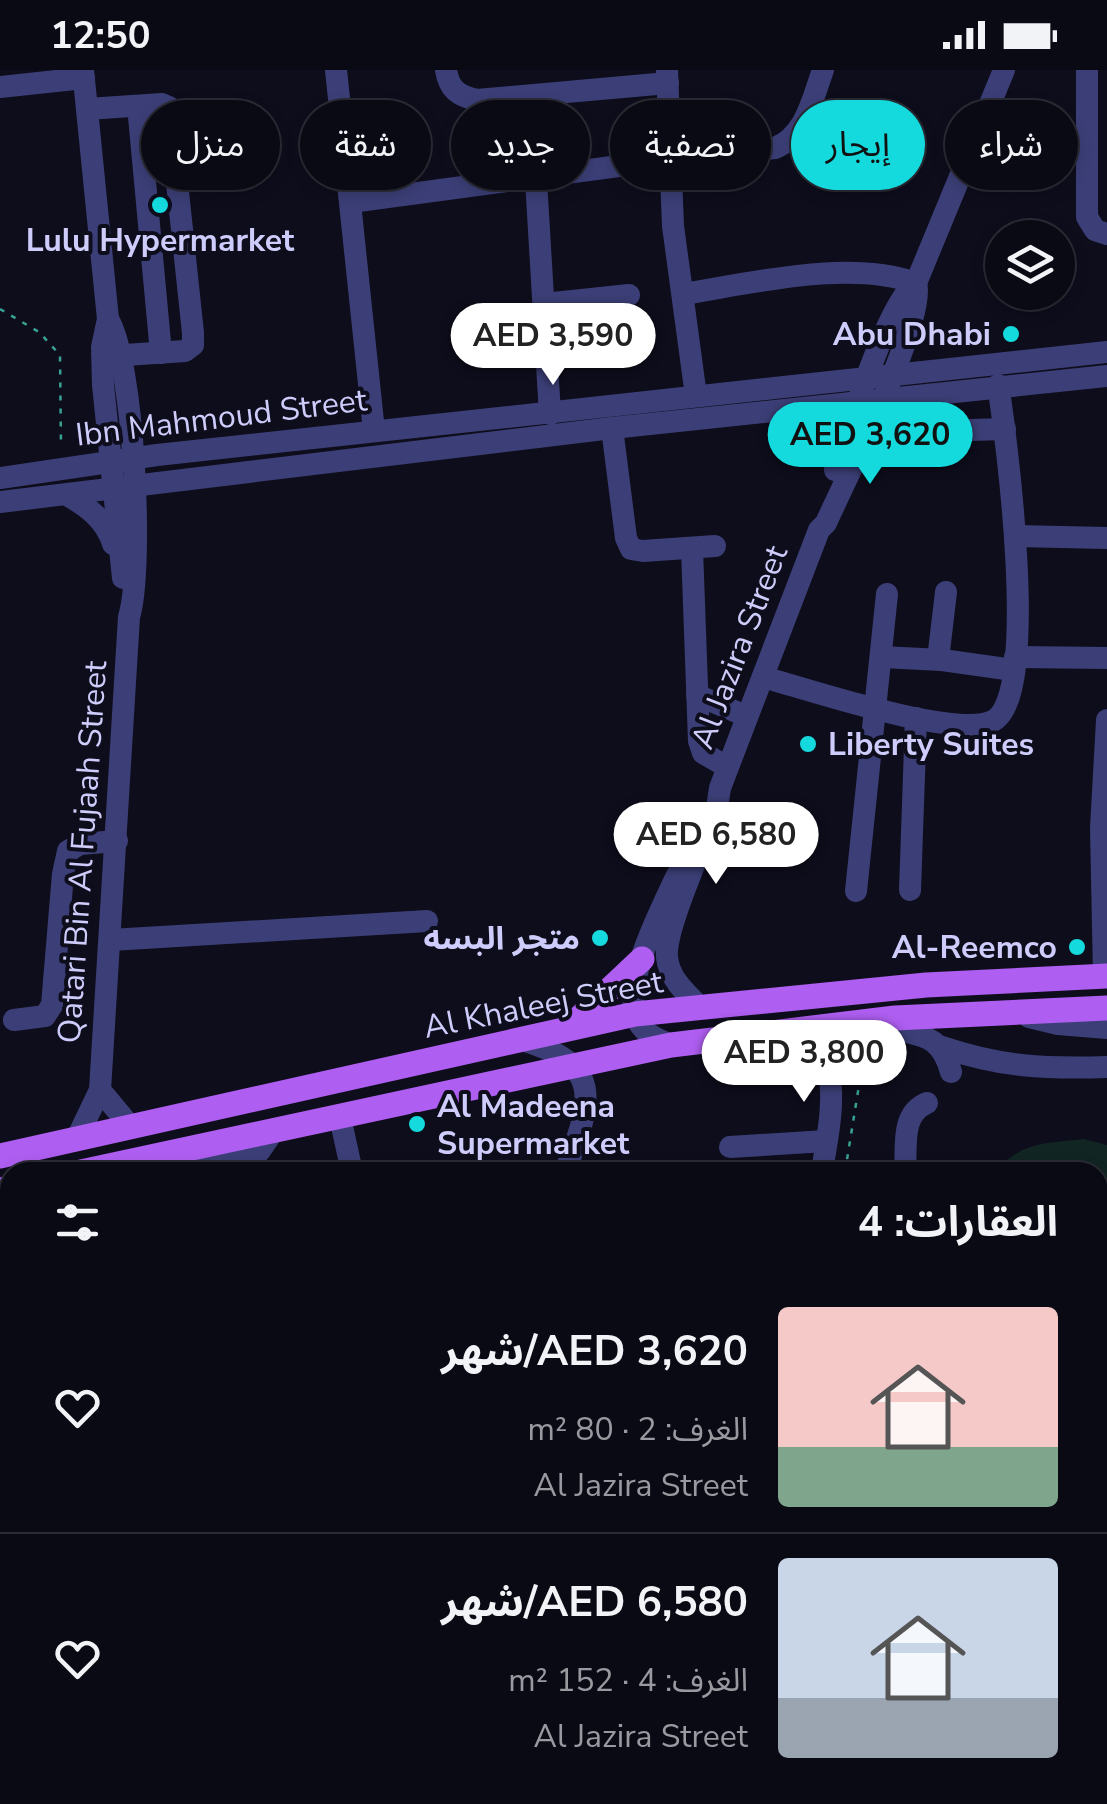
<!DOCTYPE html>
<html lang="ar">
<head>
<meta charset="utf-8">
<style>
	body { margin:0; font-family:"Nunito Sans","Noto Sans Arabic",sans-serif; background:#13131e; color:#f1f3f6; direction:rtl; height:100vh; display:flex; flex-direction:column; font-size:38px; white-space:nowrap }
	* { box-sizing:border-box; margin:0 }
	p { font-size:32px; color:#999aa0 }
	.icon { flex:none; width:55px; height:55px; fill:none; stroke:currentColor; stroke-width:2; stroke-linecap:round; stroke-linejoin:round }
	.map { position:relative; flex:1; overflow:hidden; direction:ltr }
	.drawer { position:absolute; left:0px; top:1092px; width:1108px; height:642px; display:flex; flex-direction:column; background:#0a0a15; border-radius:30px 30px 0 0; box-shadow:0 5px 15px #0003,0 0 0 2px #2a2b34; direction:rtl }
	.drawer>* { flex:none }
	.top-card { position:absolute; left:30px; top:30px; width:1048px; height:90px; direction:rtl; display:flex; gap:20px }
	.controls { position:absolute; left:985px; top:150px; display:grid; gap:20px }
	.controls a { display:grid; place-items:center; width:90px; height:90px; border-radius:50%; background:#0a0a15; box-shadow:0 5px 15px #0003,0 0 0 2px #2a2b34; font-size:50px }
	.price { position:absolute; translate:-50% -85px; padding:0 22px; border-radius:35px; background:#fff; color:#222; font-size:32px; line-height:65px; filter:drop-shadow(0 2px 5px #0008) }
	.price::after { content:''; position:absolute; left:50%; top:60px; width:30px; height:22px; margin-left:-15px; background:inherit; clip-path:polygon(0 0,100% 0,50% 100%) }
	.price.current { background:#14dade; color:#111 }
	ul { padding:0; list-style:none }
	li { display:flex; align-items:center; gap:30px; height:250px; padding:0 50px }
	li+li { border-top:2px solid #2a2b34 }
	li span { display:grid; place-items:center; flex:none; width:280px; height:200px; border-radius:10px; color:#555 }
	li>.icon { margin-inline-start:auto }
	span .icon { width:120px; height:120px; fill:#fffc; stroke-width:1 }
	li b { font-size:42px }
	h2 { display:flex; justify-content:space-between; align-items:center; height:120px; padding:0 50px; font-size:42px }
	.chip { padding:0 35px; border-radius:45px; background:#0a0a15; box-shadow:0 5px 15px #0003,0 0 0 2px #2a2b34; font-size:35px; line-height:90px }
	.chip.current { background:#14dade; color:#111 }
	.status { display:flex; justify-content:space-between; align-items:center; height:70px; padding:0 50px; background:#0a0a15; direction:ltr }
	.status svg { height:28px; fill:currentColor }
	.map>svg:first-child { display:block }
</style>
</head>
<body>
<div class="status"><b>12:50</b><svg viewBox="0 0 49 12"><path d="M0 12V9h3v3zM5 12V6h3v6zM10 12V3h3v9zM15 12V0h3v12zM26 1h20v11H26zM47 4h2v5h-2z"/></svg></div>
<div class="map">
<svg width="1107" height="1734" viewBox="0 0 1107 1734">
	<rect width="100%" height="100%" fill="#0e0d1c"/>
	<path fill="#112523" d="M 1084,1069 L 1107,1075 L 1107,1536 L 1098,1529 L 1098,1102 L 995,1102 C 1020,1072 1047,1073 1084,1069 Z"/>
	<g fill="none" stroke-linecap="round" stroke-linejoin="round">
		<path stroke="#2b2a3d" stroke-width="22" stroke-dasharray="22 11" stroke-linecap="butt" d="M 1098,1633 L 1107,1638"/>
		<g stroke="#37a394" stroke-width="2.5" stroke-dasharray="5 8" stroke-linecap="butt">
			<path d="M 0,239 L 39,262 L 60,285 L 61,377"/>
			<path d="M 845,1102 L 861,1003 L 887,979"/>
		</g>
		<g stroke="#3c3f77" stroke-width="22">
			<path d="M 83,0 L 108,249 L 102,277 L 103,315 L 123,508"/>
			<path d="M 336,0 L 374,361"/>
			<path d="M 446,0 C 449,19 458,26 477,30 L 668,13"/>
			<path d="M 667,0 L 673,156 L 696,326"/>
			<path d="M 1087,0 L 1087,147 L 1095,160 L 1107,164"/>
			<path d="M 0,17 L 84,8"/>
			<path d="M 531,27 L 550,344"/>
			<path d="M 138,36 L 161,283"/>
			<path d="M 87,39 L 162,34 L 169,37 L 193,263 L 193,275 L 185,281 L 110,286"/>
			<path d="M 351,132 L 671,89 L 775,78 C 806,65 812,30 823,0"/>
			<path d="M 683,224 C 753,213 849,189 916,213"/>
			<path d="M 544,234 L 629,225"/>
			<path d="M 612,358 L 626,468 L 631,479 L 643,481 L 715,476"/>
			<path d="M 863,370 L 934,361 L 1005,359"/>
			<path d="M 835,400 C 847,364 889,228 916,213 L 1004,0"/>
			<path d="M 0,408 L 157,385 L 1107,282"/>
			<path d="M 67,425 C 88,437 106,450 113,474"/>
			<path d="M 0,432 L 612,358 L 1107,306"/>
			<path d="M 1016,466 L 1107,468"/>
			<path d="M 692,479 L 699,671 L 703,683 L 727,697"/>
			<path d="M 882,587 L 942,590 L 1013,600"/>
			<path d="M 1015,587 L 1107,588"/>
			<path d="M 942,590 L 939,581 L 946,522"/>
			<path d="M 763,607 C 807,619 955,669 993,651 C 1041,627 1006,365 998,315"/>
			<path d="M 697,625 L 746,646"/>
			<path d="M 910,820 L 916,648"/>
			<path d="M 856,821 L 887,524"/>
			<path d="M 111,870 L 427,851"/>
			<path d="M 1104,906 L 1101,758 L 1107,650"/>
			<path d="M 701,938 C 686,923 669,909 667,887 C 664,860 706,768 717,738 L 720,718 L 819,460 L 826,453 C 844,412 928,247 916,213"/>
			<path d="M 1029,947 L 1058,954 L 1107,958"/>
			<path d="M 14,950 L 45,946 L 52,935 L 63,804 L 68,781 L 80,774 L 117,771"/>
			<path d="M 874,950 C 910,971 938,954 951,1002"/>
			<path d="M 802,958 C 846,996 829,1052 822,1102"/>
			<path d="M 518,969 C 606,994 592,1030 565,1102"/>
			<path d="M 671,975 C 659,970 646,965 639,953 C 618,920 662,838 677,805"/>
			<path d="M 942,977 C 1001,997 1045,999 1107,997"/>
			<path d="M 100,1020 L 130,1056"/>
			<path d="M 340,1047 L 352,1102"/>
			<path d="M 77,1068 L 100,1020 L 129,547 C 144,498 134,291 108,249"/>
			<path d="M 730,1077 L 826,1071"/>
			<path d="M 171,1102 L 259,1082 L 274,1060"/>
			<path d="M 905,1102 C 907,1078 900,1044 927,1033"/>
			<path d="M 0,1637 L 10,1635"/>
			<path d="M 0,1657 L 10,1660"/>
			<path d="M 54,1725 L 54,1734"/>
			<path d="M 336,1725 L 338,1734"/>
			<path d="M 1010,1725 L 1011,1734"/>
			<path d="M 445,1734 L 446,1725"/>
			<path d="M 594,1734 L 664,1733"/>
			<path d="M 714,1734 L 714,1725"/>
			<path d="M 1072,1734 L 1076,1725"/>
		</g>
		<g stroke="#ae5ef0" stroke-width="25">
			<path d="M 573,954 L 642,889"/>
			<path d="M 0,1086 L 635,944 L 926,915 L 1107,906"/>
			<path d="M 81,1102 L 671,975 L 895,948 L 1107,938"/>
			<path d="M 0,1120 L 10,1118"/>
		</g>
	</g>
	<g fill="#14dade" stroke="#0e0d1c" stroke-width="4">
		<circle cx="160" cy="135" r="10"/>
		<circle cx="1011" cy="264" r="10"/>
		<circle cx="808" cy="674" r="10"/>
		<circle cx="600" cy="868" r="10"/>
		<circle cx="1077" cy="877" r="10"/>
		<circle cx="417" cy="1054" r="10"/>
	</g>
	<g text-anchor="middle" stroke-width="8" stroke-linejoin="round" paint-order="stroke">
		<g font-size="32" font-weight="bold" fill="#ceccfa" stroke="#0e0d1c" text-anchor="end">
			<text x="160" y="181" text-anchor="middle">Lulu Hypermarket</text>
			<text x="991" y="275">Abu Dhabi</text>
			<text x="828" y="685" text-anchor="start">Liberty Suites</text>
			<text x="580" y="879">متجر البسه</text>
			<text x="1057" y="888">Al-Reemco</text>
			<text x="437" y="1047" text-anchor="start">Al Madeena<tspan x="437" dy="37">Supermarket</tspan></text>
		</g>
		<g font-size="32" fill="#ceccfa" stroke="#0e0d1c">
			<text transform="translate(221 347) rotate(-7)" y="11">Ibn Mahmoud Street</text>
			<text transform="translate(739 577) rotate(-69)" y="11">Al Jazira Street</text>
			<text transform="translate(82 782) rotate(-86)" y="11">Qatari Bin Al Fujaah Street</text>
			<text transform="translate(543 934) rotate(-11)" y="11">Al Khaleej Street</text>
		</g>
	</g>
</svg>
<div class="controls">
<a><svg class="icon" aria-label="layers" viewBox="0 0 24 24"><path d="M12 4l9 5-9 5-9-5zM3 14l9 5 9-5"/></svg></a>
</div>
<b class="price" style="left:553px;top:318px">AED 3,590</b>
<b class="price current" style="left:870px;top:417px">AED 3,620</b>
<b class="price" style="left:716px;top:817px">AED 6,580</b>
<b class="price" style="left:804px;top:1035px">AED 3,800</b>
<div class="top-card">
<a class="chip">شراء</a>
<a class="chip current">إيجار</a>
<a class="chip">تصفية</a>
<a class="chip">جديد</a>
<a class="chip">شقة</a>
<a class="chip">منزل</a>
</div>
<section class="drawer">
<h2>العقارات: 4<svg class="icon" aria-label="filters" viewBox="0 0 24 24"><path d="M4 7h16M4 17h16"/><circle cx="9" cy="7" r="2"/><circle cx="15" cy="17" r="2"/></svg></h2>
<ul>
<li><span style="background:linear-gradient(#f6c9c9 70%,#7fa58c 0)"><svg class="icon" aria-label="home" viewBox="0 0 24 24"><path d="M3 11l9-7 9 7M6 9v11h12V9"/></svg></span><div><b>AED 3,620/شهر</b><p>الغرف: 2 · 80 m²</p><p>Al Jazira Street</p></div><svg class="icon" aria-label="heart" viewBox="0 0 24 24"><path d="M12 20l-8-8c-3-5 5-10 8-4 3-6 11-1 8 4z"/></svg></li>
<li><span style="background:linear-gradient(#c9d6e8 70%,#9aa5b1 0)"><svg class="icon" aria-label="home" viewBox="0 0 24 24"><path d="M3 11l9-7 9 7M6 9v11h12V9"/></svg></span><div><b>AED 6,580/شهر</b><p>الغرف: 4 · 152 m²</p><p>Al Jazira Street</p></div><svg class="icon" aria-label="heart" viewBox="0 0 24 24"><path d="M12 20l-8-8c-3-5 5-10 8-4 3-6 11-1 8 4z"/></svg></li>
</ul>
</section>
</div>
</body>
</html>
